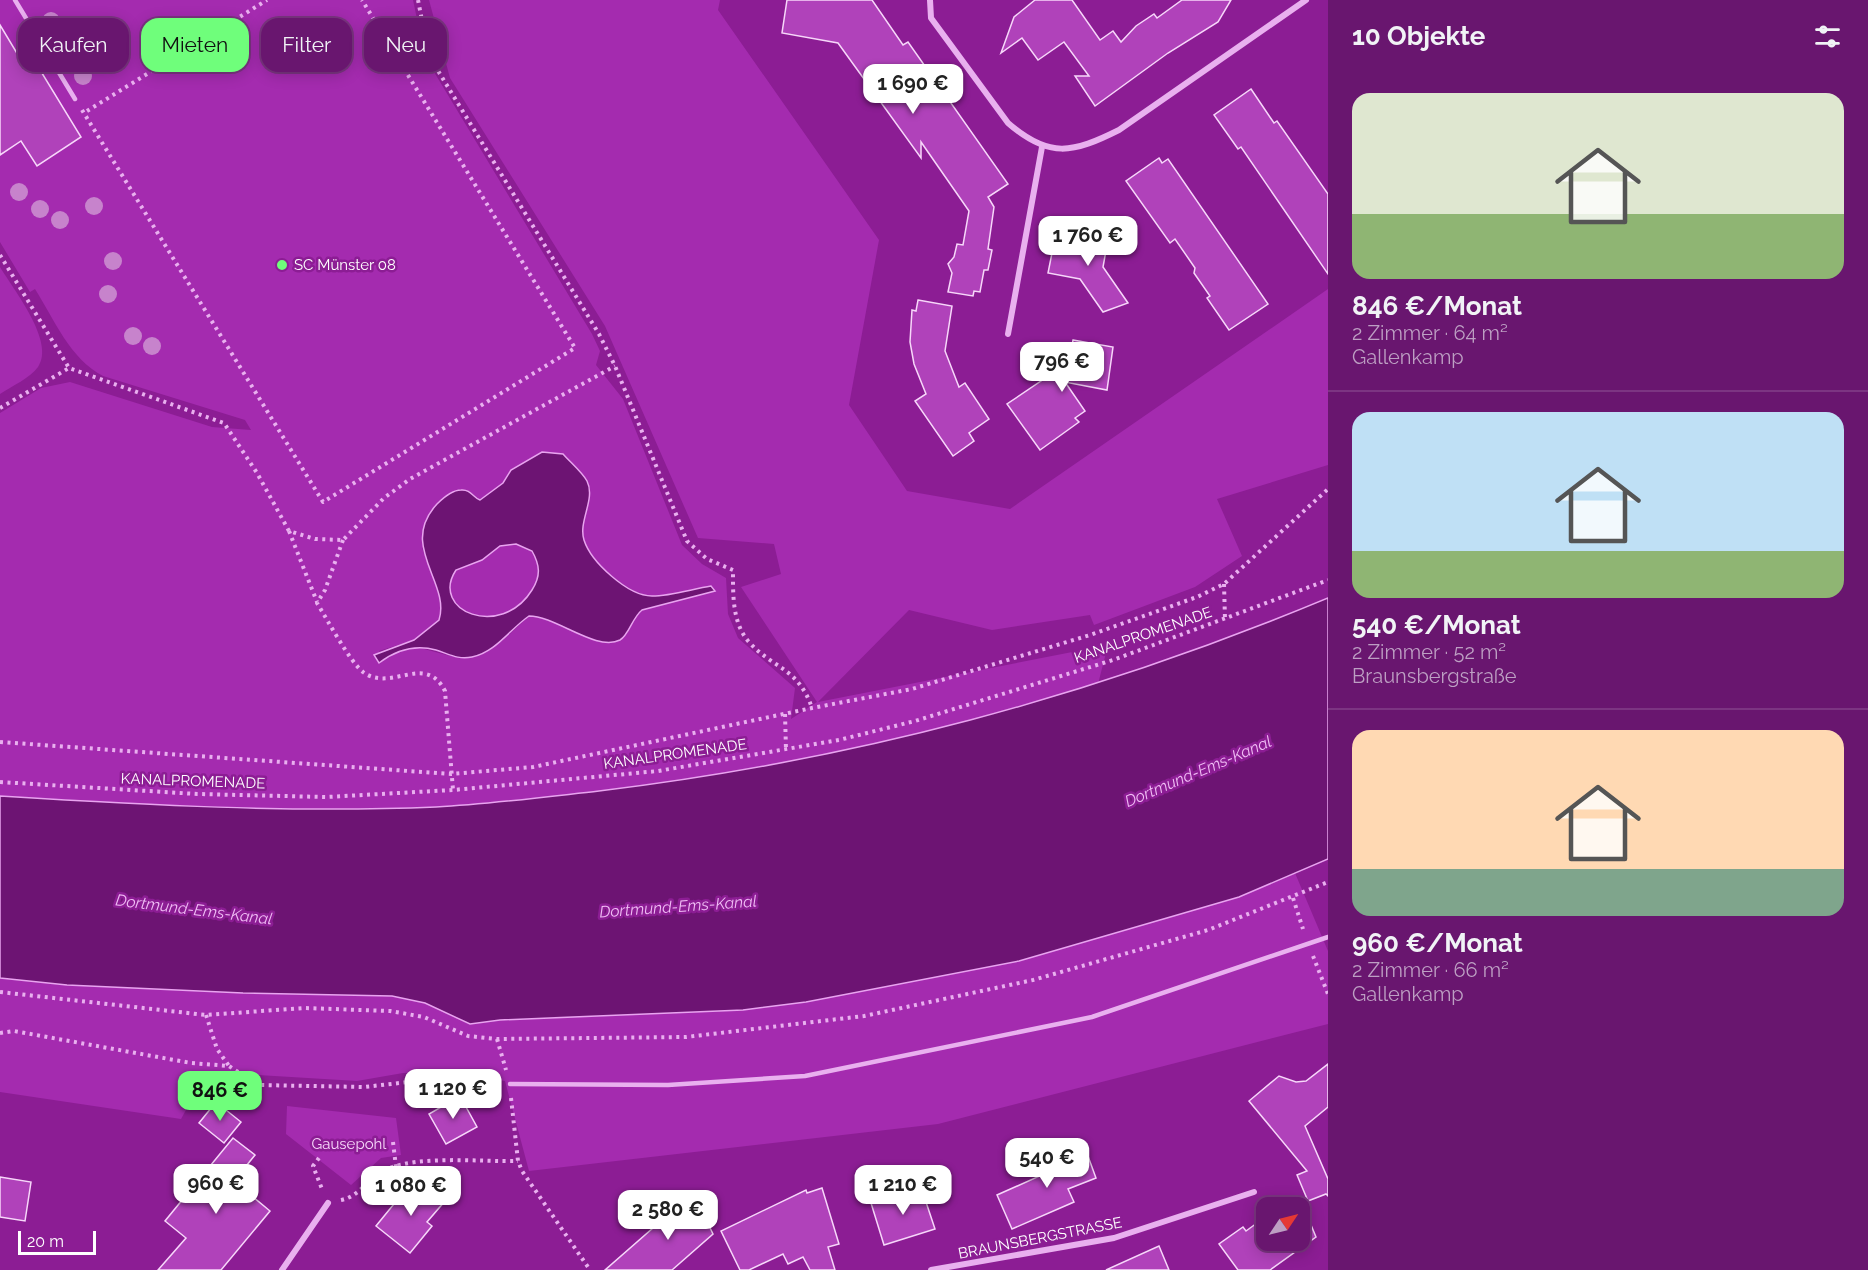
<!DOCTYPE html>
<html lang="de">
<head>
<meta charset="utf-8">
<style>
	body { margin:0; font-family:Raleway,sans-serif; background:#6e1f74; color:#f1f3f6; height:100vh; display:flex; flex-direction:column; font-size:22px; white-space:nowrap }
	* { box-sizing:border-box; margin:0 }
	p { font-size:20px; color:#bd9fc3 }
	.icon { flex:none; width:33px; height:33px; fill:none; stroke:currentColor; stroke-width:2; stroke-linecap:round; stroke-linejoin:round }
	.map { position:relative; flex:1; overflow:hidden }
	.details { display:flex; flex-direction:column; background:#69166f; width:540px }
	.details>* { flex:none }
	.hud { position:absolute; left:18px; top:18px; width:570px; height:54px; display:flex; gap:12px }
	.needle { width:39px; rotate:55deg }
	.buttons { position:absolute; left:1256px; top:1197px; display:grid; gap:12px }
	.buttons a { display:grid; place-items:center; width:54px; height:54px; border-radius:12px; background:#69166f; box-shadow:0 3px 15px #0003,0 0 0 2px #7c3582; font-size:30px }
	.scale { position:absolute; left:18px; bottom:15px; width:78px; box-sizing:border-box; padding-left:6px; border:3px solid #fff; border-top:0; font-size:16px; line-height:21px; white-space:nowrap; color:#fff; -webkit-text-stroke:4px #8c1d94; paint-order:stroke }
	.price { position:absolute; translate:-50% -51px; padding:0 14px; border-radius:12px; background:#fff; color:#222; font-size:20px; line-height:39px; filter:drop-shadow(0 2px 3px #0008) }
	.price::after { content:''; position:absolute; left:50%; top:36px; width:18px; height:14px; margin-left:-9px; background:inherit; clip-path:polygon(0 0,100% 0,50% 100%) }
	.price.on { background:#6ffe7b; color:#111 }
	ul { padding:0; list-style:none }
	li { display:grid; align-content:center; gap:12px; height:318px; padding:0 24px }
	li+li { border-top:2px solid #7c3582 }
	li span { display:grid; place-items:center; height:186px; border-radius:18px; color:#555 }
	li>.icon { margin-inline-start:auto }
	span .icon { width:108px; height:108px; fill:#fffc; stroke-width:1 }
	li b { font-size:26px }
	h2 { display:flex; justify-content:space-between; align-items:center; height:72px; padding:0 24px; font-size:26px }
	.chip { padding:0 21px; border-radius:18px; background:#69166f; box-shadow:0 3px 15px #0003,0 0 0 2px #7c3582; font-size:21px; line-height:54px }
	.chip.on { background:#6ffe7b; color:#111 }
	main { display:flex; flex:1; min-height:0 }
	.map>svg:first-child { display:block }
</style>
</head>
<body>
<main>
<div class="map">
<svg width="1328" height="1270" viewBox="0 0 1328 1270">
	<rect width="100%" height="100%" fill="#8c1d94"/>
	<g fill="#a42baf" fill-rule="evenodd">
		<path d="M 0,0 L 413,0 L 425,57 L 592,334 L 600,351 L 596,365 L 623,399 L 682,545 L 702,564 L 726,578 L 728,614 L 738,638 L 795,688 L 791,719 L 817,702 L 741,587 L 781,574 L 774,544 L 698,538 L 605,326 L 450,78 L 429,0 L 720,0 L 718,10 L 879,240 L 849,405 L 907,491 L 1010,509 L 1328,289 L 1328,465 L 1217,499 L 1242,556 L 1195,587 L 1094,625 L 1090,615 L 992,630 L 909,610 L 818,702 L 1108,645 L 1098,684 C 1057,696 1016,710 975,721 C 802,768 620,795 441,807 C 294,816 147,805 0,796 L 0,413 L 41,388 L 70,382 L 212,427 L 251,430 L 245,420 L 103,376 C 70,359 54,319 35,289 L 30,292 L 0,242 ZM 511,470 L 577,470 C 603,496 577,510 584,539 C 589,561 629,595 652,596 C 671,596 692,589 711,586 L 642,610 C 632,618 631,633 621,639 C 600,653 555,616 529,616 L 502,641 L 450,656 L 417,647 L 390,653 L 385,658 L 379,651 L 414,640 L 439,620 C 445,599 429,568 422,548 L 454,491 L 469,491 L 480,500 L 503,483 Z"/>
		<path d="M 0,267 C 13,289 56,342 38,367 C 30,378 12,386 0,394 Z"/>
		<path d="M 516,544 L 532,551 C 540,565 541,576 532,590 C 501,640 429,611 456,570 L 482,560 L 500,546 Z"/>
		<path d="M 1295,873 L 1328,951 L 1328,1024 L 938,1124 L 529,1171 L 505,1081 L 403,1073 L 357,1081 L 240,1074 L 235,1108 L 197,1090 L 181,1119 L 0,1092 L 0,978 L 67,985 L 243,993 L 392,996 L 425,1003 L 470,1024 L 500,1020 L 743,1010 L 806,1002 L 1019,961 L 1239,897 Z"/>
		<path d="M 287,1106 L 396,1118 L 401,1155 L 381,1158 L 351,1185 L 286,1134 Z"/>
	</g>
	<g fill="#6d1473" stroke="#e9a4f0" stroke-width="1.5" fill-rule="evenodd">
		<path d="M 542,452 L 563,454 C 570,462 582,472 587,481 C 596,499 578,521 584,540 C 591,562 628,596 652,596 C 671,596 692,589 711,586 L 715,591 L 642,610 C 632,618 629,635 620,640 C 596,652 556,616 529,616 C 510,629 496,652 472,657 C 458,660 449,654 436,650 C 414,644 396,650 379,663 L 374,655 L 414,640 L 439,620 C 451,583 398,546 437,504 C 443,498 452,490 461,490 C 471,489 473,498 480,500 L 503,483 L 511,470 ZM 516,544 L 532,551 C 540,565 541,576 532,590 C 501,640 429,611 456,570 L 482,560 L 500,546 Z"/>
		<path d="M 1328,598 L 1328,859 L 1239,897 L 1019,961 L 806,1002 L 743,1010 L 500,1020 L 470,1024 L 425,1003 L 392,996 L 243,993 L 67,985 L 0,978 L 0,796 C 146,805 290,813 436,807 C 490,804 545,797 599,791 C 855,760 1090,697 1328,598 Z"/>
	</g>
	<g fill="#b042ba" stroke="#f7d7fa" stroke-width="1.5">
		<path d="M 787,0 L 872,0 L 903,45 L 908,42 L 1008,184 L 988,197 L 994,207 L 988,249 L 992,250 L 988,270 L 984,270 L 980,292 L 974,291 L 973,296 L 948,292 L 952,273 L 948,264 L 954,257 L 957,244 L 963,245 L 969,211 L 921,142 L 921,158 L 838,43 L 782,33 Z"/>
		<path d="M 1035,0 L 1072,0 L 1100,40 L 1113,31 L 1121,42 L 1136,26 L 1154,14 L 1157,18 L 1182,0 L 1231,0 L 1218,22 L 1168,53 L 1095,106 L 1075,76 L 1089,76 L 1064,42 L 1038,60 L 1022,38 L 1001,53 L 1014,17 Z"/>
		<path d="M 0,25 L 24,65 L 34,60 L 81,137 L 37,166 L 21,141 L 0,155 Z"/>
		<path d="M 1251,89 L 1274,123 L 1277,121 L 1328,194 L 1328,274 L 1241,147 L 1238,149 L 1214,115 Z"/>
		<path d="M 1159,158 L 1162,163 L 1168,159 L 1268,304 L 1229,330 L 1207,298 L 1210,296 L 1194,273 L 1195,268 L 1175,239 L 1170,243 L 1126,181 Z"/>
		<path d="M 1074,228 L 1109,234 L 1103,267 L 1128,303 L 1103,312 L 1080,279 L 1048,273 L 1053,248 L 1070,251 Z"/>
		<path d="M 918,300 L 952,306 L 945,351 L 959,387 L 965,383 L 989,419 L 969,433 L 974,441 L 953,456 L 915,401 L 926,394 L 914,364 L 910,342 L 912,310 L 916,311 Z"/>
		<path d="M 1073,340 L 1113,347 L 1107,390 L 1065,382 L 1085,411 L 1075,418 L 1079,422 L 1040,450 L 1007,404 L 1069,362 Z"/>
		<path d="M 1328,1064 L 1328,1107 L 1305,1126 L 1328,1179 L 1328,1196 L 1326,1194 L 1308,1201 L 1297,1175 L 1307,1171 L 1249,1101 L 1279,1076 L 1296,1082 L 1306,1081 Z"/>
		<path d="M 460,1096 L 477,1127 L 446,1144 L 429,1114 Z"/>
		<path d="M 216,1102 L 241,1122 L 224,1143 L 199,1123 Z"/>
		<path d="M 233,1138 L 255,1155 L 234,1181 L 270,1211 L 221,1270 L 158,1270 L 186,1238 L 165,1221 Z"/>
		<path d="M 1085,1148 L 1096,1178 L 1068,1189 L 1074,1202 L 1012,1229 L 997,1195 L 1042,1175 L 1038,1167 Z"/>
		<path d="M 0,1177 L 31,1182 L 25,1221 L 0,1217 Z"/>
		<path d="M 421,1182 L 445,1201 L 427,1222 L 432,1226 L 410,1253 L 376,1226 L 398,1199 L 403,1203 Z"/>
		<path d="M 921,1187 L 935,1229 L 884,1245 L 871,1203 Z"/>
		<path d="M 822,1188 L 839,1244 L 828,1247 L 835,1270 L 810,1270 L 803,1257 L 788,1264 L 783,1254 L 749,1270 L 740,1270 L 721,1231 L 806,1190 L 807,1193 Z"/>
		<path d="M 693,1193 L 713,1234 L 672,1270 L 605,1270 Z"/>
		<path d="M 1301,1201 L 1316,1237 L 1270,1270 L 1238,1270 L 1219,1244 L 1243,1227 L 1246,1231 L 1257,1223 L 1261,1229 L 1266,1226 L 1266,1240 L 1299,1240 L 1299,1208 L 1292,1208 Z"/>
		<path d="M 1159,1246 L 1169,1270 L 1106,1270 Z"/>
	</g>
	<g fill="none" stroke-linecap="round" stroke-linejoin="round">
		<g stroke="#e9b0ef" stroke-width="4" stroke-dasharray="3 4.5" stroke-linecap="butt">
			<path d="M 418,0 L 429,56 L 599,334 L 615,366 L 687,541 L 707,559 L 733,570 C 733,594 732,623 749,642 C 773,669 798,667 812,708"/>
			<path d="M 82,110 L 323,502 L 575,348 L 362,0"/>
			<path d="M 87,111 L 267,0"/>
			<path d="M 0,255 L 69,368 L 224,423 L 257,473 L 289,531 L 315,539 L 343,540 L 384,498 L 410,479 L 615,366"/>
			<path d="M 0,408 L 69,368"/>
			<path d="M 289,531 L 317,602"/>
			<path d="M 343,540 L 325,590 L 317,603 C 327,619 350,662 363,672 C 391,693 425,652 445,691 L 453,790"/>
			<path d="M 1224,584 L 1225,619"/>
			<path d="M 785,714 L 786,750"/>
			<path d="M 0,742 L 451,774 L 533,767 L 812,708 L 912,689 L 1090,635 L 1197,597 L 1224,584 L 1328,489"/>
			<path d="M 0,782 L 197,794 L 326,797 L 453,790 L 658,771 L 839,740 L 915,721 L 1113,660 L 1328,580"/>
			<path d="M 1293,898 L 1303,929"/>
			<path d="M 1313,956 L 1328,994"/>
			<path d="M 0,992 L 206,1015 L 304,1008 L 390,1011 L 424,1017 L 468,1036 L 497,1039 L 686,1037 L 864,1016 L 1033,980 L 1208,930 L 1328,882"/>
			<path d="M 206,1015 L 217,1049 L 229,1066"/>
			<path d="M 0,1033 L 14,1031 L 191,1063 L 229,1066 L 258,1085 L 364,1087 L 426,1080 L 497,1083"/>
			<path d="M 497,1039 L 506,1070"/>
			<path d="M 511,1098 L 518,1161 L 522,1171 L 590,1270"/>
			<path d="M 393,1142 L 396,1167"/>
			<path d="M 319,1158 L 313,1166 L 322,1189"/>
			<path d="M 341,1200 C 361,1196 368,1177 387,1169 C 421,1155 480,1162 518,1161"/>
		</g>
		<g stroke="#e9b0ef" stroke-width="4.5">
			<path d="M 15,0 L 75,99"/>
			<path d="M 510,1084 L 668,1085 L 805,1076 L 1092,1017 L 1328,937"/>
		</g>
		<g stroke="#e9b0ef" stroke-width="6">
			<path d="M 930,0 L 931,18 L 1008,123 C 1049,159 1073,153 1119,130 L 1306,0"/>
			<path d="M 1008,334 L 1042,147"/>
			<path d="M 282,1270 L 328,1203"/>
			<path d="M 931,1270 L 1114,1238 L 1254,1192"/>
		</g>
	</g>
	<g fill="#c783cc">
		<circle cx="51" cy="21" r="9"/>
		<circle cx="67" cy="51" r="9"/>
		<circle cx="83" cy="76" r="9"/>
		<circle cx="19" cy="192" r="9"/>
		<circle cx="94" cy="206" r="9"/>
		<circle cx="40" cy="209" r="9"/>
		<circle cx="60" cy="220" r="9"/>
		<circle cx="113" cy="261" r="9"/>
		<circle cx="108" cy="294" r="9"/>
		<circle cx="133" cy="336" r="9"/>
		<circle cx="152" cy="346" r="9"/>
	</g>
	<circle fill="#6ffe7b" stroke="#8c1d94" stroke-width="2" cx="282" cy="265" r="6"/>
	<g text-anchor="middle" stroke-width="5" stroke-linejoin="round" paint-order="stroke">
		<g font-size="15" fill="#fff" stroke="#8c1d94" text-anchor="start">
			<text x="294" y="270">SC Münster 08</text>
		</g>
		<g font-size="15" fill="#fff" stroke="#8c1d94">
			<text transform="translate(1143 635) rotate(-19)" y="5">KANALPROMENADE</text>
			<text transform="translate(675 754) rotate(-8)" y="5">KANALPROMENADE</text>
			<text transform="translate(193 781) rotate(2)" y="5">KANALPROMENADE</text>
			<text transform="translate(1040 1238) rotate(-11)" y="5">BRAUNSBERGSTRASSE</text>
		</g>
		<g font-size="15" fill="#f7d7fa" stroke="#8c1d94">
			<text x="349" y="1149">Gausepohl</text>
		</g>
		<g font-size="16" font-style="italic" fill="#f0bdf5" stroke="#8c1d94">
			<text transform="translate(1198 771) rotate(-23)" y="6">Dortmund-Ems-Kanal</text>
			<text transform="translate(678 906) rotate(-4)" y="6">Dortmund-Ems-Kanal</text>
			<text transform="translate(194 909) rotate(7)" y="6">Dortmund-Ems-Kanal</text>
		</g>
	</g>
</svg>
<div class="buttons">
<a><svg class="needle" viewBox="-14 -14 28 28"><path d="M0-13l5 13h-10z" fill="#e53935"/><path d="M0 13l5-13h-10z" fill="#bd9fc3"/></svg></a>
</div>
<div class="scale">20 m</div>
<b class="price" style="left:913px;top:115px">1 690 €</b>
<b class="price" style="left:1088px;top:267px">1 760 €</b>
<b class="price" style="left:1062px;top:393px">796 €</b>
<b class="price" style="left:453px;top:1120px">1 120 €</b>
<b class="price on" style="left:220px;top:1122px">846 €</b>
<b class="price" style="left:1047px;top:1189px">540 €</b>
<b class="price" style="left:216px;top:1215px">960 €</b>
<b class="price" style="left:903px;top:1216px">1 210 €</b>
<b class="price" style="left:411px;top:1217px">1 080 €</b>
<b class="price" style="left:668px;top:1241px">2 580 €</b>
<div class="hud">
<a class="chip">Kaufen</a>
<a class="chip on">Mieten</a>
<a class="chip">Filter</a>
<a class="chip">Neu</a>
</div>
</div>
<section class="details">
<h2>10 Objekte<svg class="icon" aria-label="filters" viewBox="0 0 24 24"><path d="M4 7h16M4 17h16"/><circle cx="9" cy="7" r="2"/><circle cx="15" cy="17" r="2"/></svg></h2>
<ul>
<li><span style="background:linear-gradient(#dfe7d0 65%,#8fb573 0)"><svg class="icon" aria-label="home" viewBox="0 0 24 24"><path d="M3 11l9-7 9 7M6 9v11h12V9"/></svg></span><div><b>846 €/Monat</b><p>2 Zimmer · 64 m²</p><p>Gallenkamp</p></div></li>
<li><span style="background:linear-gradient(#bfe0f5 75%,#8fb573 0)"><svg class="icon" aria-label="home" viewBox="0 0 24 24"><path d="M3 11l9-7 9 7M6 9v11h12V9"/></svg></span><div><b>540 €/Monat</b><p>2 Zimmer · 52 m²</p><p>Braunsbergstraße</p></div></li>
<li><span style="background:linear-gradient(#ffd9b3 75%,#7fa58c 0)"><svg class="icon" aria-label="home" viewBox="0 0 24 24"><path d="M3 11l9-7 9 7M6 9v11h12V9"/></svg></span><div><b>960 €/Monat</b><p>2 Zimmer · 66 m²</p><p>Gallenkamp</p></div></li>
</ul>
</section>
</main>
</body>
</html>
